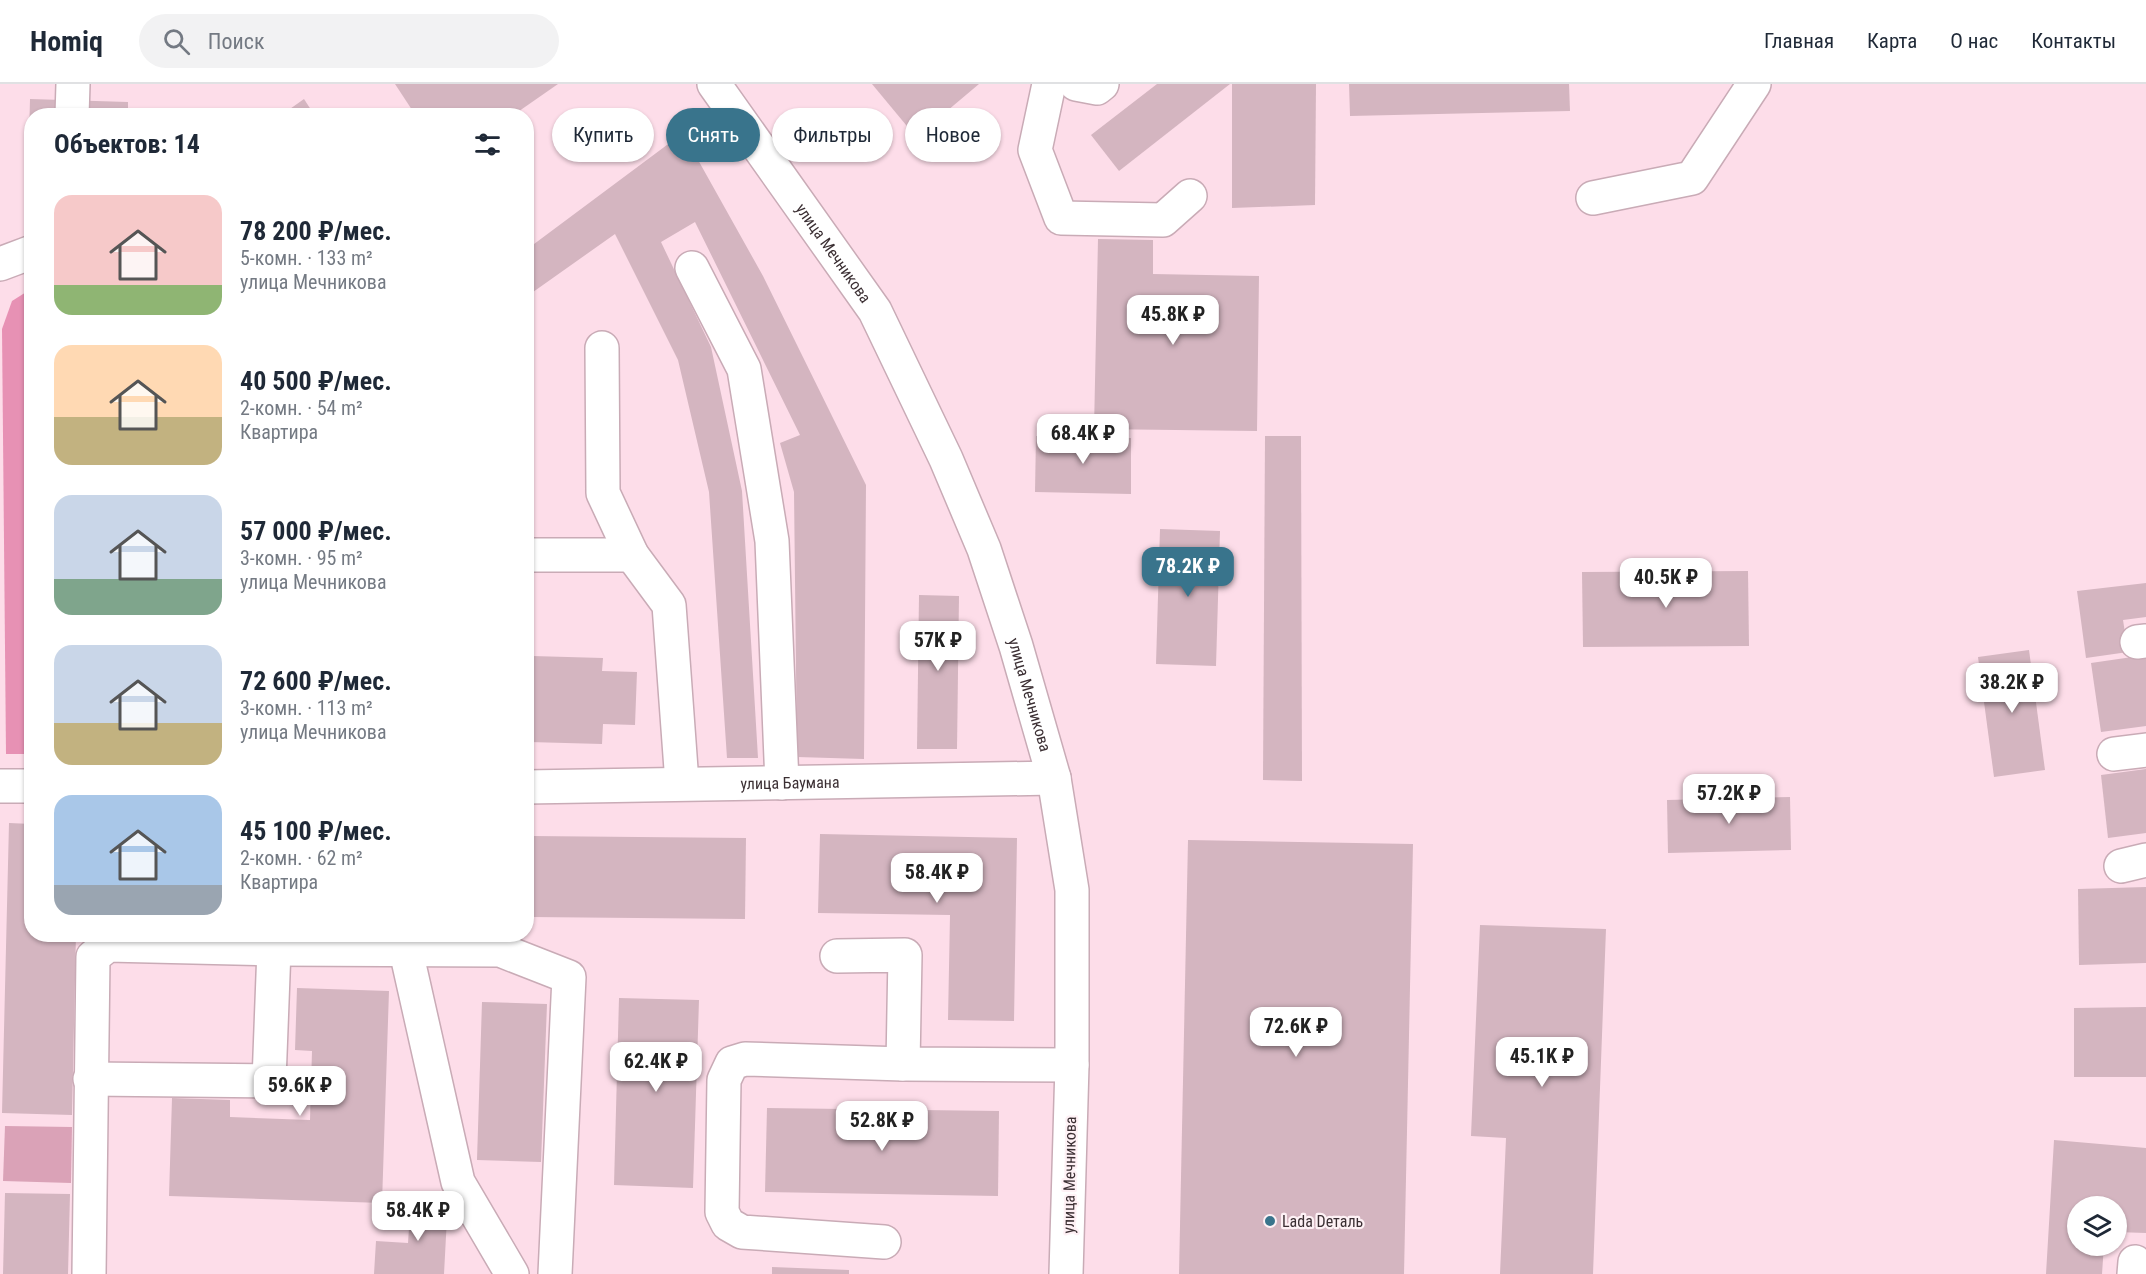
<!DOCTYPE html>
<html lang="ru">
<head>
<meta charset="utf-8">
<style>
	body { margin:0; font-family:"Roboto Condensed",sans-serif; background:#f2f2f3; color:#1f2937; height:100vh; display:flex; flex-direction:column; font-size:22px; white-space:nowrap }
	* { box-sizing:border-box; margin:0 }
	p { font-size:20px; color:#747a83 }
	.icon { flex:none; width:33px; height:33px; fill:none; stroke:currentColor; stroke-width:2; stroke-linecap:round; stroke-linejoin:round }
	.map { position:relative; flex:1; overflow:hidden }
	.details { position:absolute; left:24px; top:24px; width:510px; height:834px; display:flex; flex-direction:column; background:#fff; border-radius:24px; box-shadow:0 2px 4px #0004 }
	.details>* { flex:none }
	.guide { position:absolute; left:552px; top:24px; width:570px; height:54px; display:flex; gap:12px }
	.controls { position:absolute; left:2067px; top:1112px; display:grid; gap:12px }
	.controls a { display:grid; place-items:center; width:60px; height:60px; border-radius:50%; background:#fff; box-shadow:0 2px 4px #0004; font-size:30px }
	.price { position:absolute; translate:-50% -51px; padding:0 14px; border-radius:12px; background:#fff; color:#222; font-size:20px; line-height:39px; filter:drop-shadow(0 2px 3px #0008) }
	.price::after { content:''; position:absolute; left:50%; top:36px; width:18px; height:14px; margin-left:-9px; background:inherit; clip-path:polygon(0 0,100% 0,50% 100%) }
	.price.current { background:#39748c; color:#fff }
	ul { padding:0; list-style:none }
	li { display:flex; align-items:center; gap:18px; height:150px; padding:0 30px }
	li span { display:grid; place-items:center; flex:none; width:168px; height:120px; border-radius:18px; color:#555 }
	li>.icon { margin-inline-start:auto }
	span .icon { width:72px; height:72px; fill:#fffc; stroke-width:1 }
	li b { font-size:26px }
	h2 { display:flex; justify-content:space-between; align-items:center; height:72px; padding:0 30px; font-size:26px }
	.chip { padding:0 21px; border-radius:27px; background:#fff; box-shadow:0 2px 4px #0004; font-size:21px; line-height:54px }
	.chip.current { background:#39748c; color:#fff }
	header { display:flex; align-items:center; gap:36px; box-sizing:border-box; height:84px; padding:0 30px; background:#fff; border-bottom:2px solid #e0e1e3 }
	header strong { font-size:28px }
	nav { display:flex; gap:33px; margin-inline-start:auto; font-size:21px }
	.search { width:420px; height:54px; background:#f2f2f3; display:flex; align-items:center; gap:15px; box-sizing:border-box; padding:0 21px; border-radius:33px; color:#747a83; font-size:22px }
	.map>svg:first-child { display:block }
</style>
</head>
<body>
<header>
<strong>Homiq</strong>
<div class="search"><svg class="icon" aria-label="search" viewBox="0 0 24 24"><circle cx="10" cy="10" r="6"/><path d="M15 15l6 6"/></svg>Поиск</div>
<nav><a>Главная</a><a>Карта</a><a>О нас</a><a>Контакты</a></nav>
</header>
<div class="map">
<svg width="2146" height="1190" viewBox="0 0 2146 1190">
	<rect width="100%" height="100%" fill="#fddde9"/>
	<path fill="#daa2b7" d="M 5,1042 L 72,1043 L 71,1099 L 3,1097 Z"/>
	<path fill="#e791b4" d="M 31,205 L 31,670 L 6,670 L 2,245 L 12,217 Z"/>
	<g fill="#d4b5c0">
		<path d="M 395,0 L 558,0 L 512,32 L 416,32 Z"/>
		<path d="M 872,0 L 979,0 L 916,53 Z"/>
		<path d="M 1157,0 L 1230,0 L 1119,87 L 1091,51 Z"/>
		<path d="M 1232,0 L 1316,0 L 1315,121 L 1232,124 Z"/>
		<path d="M 1349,0 L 1569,0 L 1570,27 L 1350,32 Z"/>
		<path d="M 30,15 L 128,18 L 128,32 L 32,32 L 32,94 L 28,94 Z"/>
		<path d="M 304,15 L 315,32 L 280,32 Z"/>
		<path d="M 683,49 L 763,192 L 866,401 L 864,675 L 797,673 L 794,408 L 780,359 L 800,351 L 695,138 L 661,158 L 711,263 L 742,407 L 758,674 L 727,674 L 709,408 L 678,276 L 615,150 L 526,213 L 526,166 Z"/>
		<path d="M 1098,155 L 1153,156 L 1153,190 L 1259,192 L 1257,347 L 1094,345 Z"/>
		<path d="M 1036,352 L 1131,354 L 1131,410 L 1035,408 Z"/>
		<path d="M 1265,352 L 1301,352 L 1302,697 L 1263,696 Z"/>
		<path d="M 1160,445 L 1220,447 L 1216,582 L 1156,580 Z"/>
		<path d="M 1748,487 L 1749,562 L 1583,563 L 1582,488 Z"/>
		<path d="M 2146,499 L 2146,533 L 2123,536 L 2128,568 L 2086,574 L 2077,507 Z"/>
		<path d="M 919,511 L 959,512 L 957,665 L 917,665 Z"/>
		<path d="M 526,528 L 533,529 L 532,572 L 603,574 L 602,587 L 637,588 L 635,641 L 603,640 L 602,660 L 529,658 L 530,637 L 526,637 Z"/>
		<path d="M 2029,566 L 2045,686 L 1994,693 L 1978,573 Z"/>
		<path d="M 2146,571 L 2146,642 L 2101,648 L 2091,579 Z"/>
		<path d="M 2146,685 L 2146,749 L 2108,754 L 2101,691 Z"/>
		<path d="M 1790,713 L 1791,766 L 1668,769 L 1667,716 Z"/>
		<path d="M 9,739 L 32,740 L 32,850 L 76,850 L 72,1031 L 2,1029 Z"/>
		<path d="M 820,750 L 1017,754 L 1014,937 L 948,936 L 950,831 L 818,829 Z"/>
		<path d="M 531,752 L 746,754 L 745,835 L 530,833 Z"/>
		<path d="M 1188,756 L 1413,760 L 1404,1190 L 1179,1190 Z"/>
		<path d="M 2146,803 L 2146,879 L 2079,881 L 2078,805 Z"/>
		<path d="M 1480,841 L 1606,845 L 1593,1190 L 1500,1190 L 1506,1054 L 1471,1052 Z"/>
		<path d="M 297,904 L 389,907 L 382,1119 L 169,1112 L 172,1014 L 230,1016 L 230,1033 L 310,1036 L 312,967 L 295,966 Z"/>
		<path d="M 619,914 L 699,916 L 693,1104 L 614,1101 Z"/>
		<path d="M 482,918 L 547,920 L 541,1078 L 477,1076 Z"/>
		<path d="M 2146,923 L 2146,993 L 2074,993 L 2074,924 Z"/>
		<path d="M 767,1024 L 999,1027 L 998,1112 L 765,1108 Z"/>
		<path d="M 2054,1056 L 2146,1064 L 2146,1149 L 2116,1148 L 2116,1122 L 2078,1122 L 2078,1161 L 2104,1161 L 2102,1190 L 2046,1190 Z"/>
		<path d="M 5,1109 L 70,1110 L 68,1190 L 3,1190 Z"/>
		<path d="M 411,1113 L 448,1115 L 444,1190 L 374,1190 L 376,1157 L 408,1159 Z"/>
		<path d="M 772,1183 L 849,1186 L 849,1190 L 772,1190 Z"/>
	</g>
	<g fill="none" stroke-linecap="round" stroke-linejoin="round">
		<defs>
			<g id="minor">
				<path id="s1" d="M 714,0 L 875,227 L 946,375 L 984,465 L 1016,562 L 1054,694 L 1072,806 L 1072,981 L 1066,1190"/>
				<path d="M 1049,0 L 1035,66 L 1061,134 L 1163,136 L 1190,112"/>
				<path d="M 1076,0 L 1097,4 L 1102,0"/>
				<path d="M 72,32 L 73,0"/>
				<path d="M 1593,114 L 1692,94 L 1754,0"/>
				<path d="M 0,180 L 32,168"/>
				<path d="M 692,184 L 744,285 L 772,457 L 782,699"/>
				<path d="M 602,264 L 603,409 L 632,471 L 669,521 L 682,699"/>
				<path d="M 526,471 L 632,471"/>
				<path d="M 2137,558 L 2146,557"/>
				<path d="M 2114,670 L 2146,666"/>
				<path d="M 0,702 L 32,702"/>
				<path id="s2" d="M 526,703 L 1054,694"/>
				<path d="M 2121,782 L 2146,776"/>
				<path d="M 406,867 L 458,1098 L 512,1190"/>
				<path d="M 837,872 L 905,871 L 903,980"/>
				<path d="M 90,995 L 269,997 L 274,865"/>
				<path d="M 884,1158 L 742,1148 L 728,1140 L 722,1128 L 724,996 L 732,979 L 745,975 L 903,980 L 1072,981"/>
				<path d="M 89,1190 L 93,873 L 108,861 L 274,865 L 500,866 L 569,893 L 555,1190"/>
				<path d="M 2134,1190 L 2135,1178"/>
			</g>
		</defs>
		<use href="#minor" stroke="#c9abb6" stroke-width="36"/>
		<use href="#minor" stroke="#fff" stroke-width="33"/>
	</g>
	<circle fill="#39748c" stroke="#fef1f5" stroke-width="2" cx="1270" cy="1137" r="6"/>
	<g text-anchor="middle" stroke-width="4.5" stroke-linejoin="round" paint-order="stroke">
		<g font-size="16" fill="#3b2f33" stroke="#fef1f5">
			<text dy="6" stroke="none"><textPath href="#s1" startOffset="207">улица Мечникова</textPath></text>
			<text dy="6" stroke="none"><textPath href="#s1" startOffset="693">улица Мечникова</textPath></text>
			<text dy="6" stroke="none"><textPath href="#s2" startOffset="264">улица Баумана</textPath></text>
			<text transform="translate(1069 1091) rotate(-89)" y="6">улица Мечникова</text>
		</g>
		<g font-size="16" fill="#3b2f33" stroke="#fef1f5" text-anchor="start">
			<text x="1282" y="1143">Lada Dеталь</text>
		</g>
	</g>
</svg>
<div class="controls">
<a><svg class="icon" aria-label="layers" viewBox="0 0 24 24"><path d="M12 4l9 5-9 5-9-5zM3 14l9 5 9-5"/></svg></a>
</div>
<b class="price" style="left:1173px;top:262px">45.8K ₽</b>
<b class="price" style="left:1083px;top:381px">68.4K ₽</b>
<b class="price current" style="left:1188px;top:514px">78.2K ₽</b>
<b class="price" style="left:1666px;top:525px">40.5K ₽</b>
<b class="price" style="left:938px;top:588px">57K ₽</b>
<b class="price" style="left:2012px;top:630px">38.2K ₽</b>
<b class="price" style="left:1729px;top:741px">57.2K ₽</b>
<b class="price" style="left:937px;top:820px">58.4K ₽</b>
<b class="price" style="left:1296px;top:974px">72.6K ₽</b>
<b class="price" style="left:1542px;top:1004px">45.1K ₽</b>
<b class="price" style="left:656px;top:1009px">62.4K ₽</b>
<b class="price" style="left:300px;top:1033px">59.6K ₽</b>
<b class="price" style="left:882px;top:1068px">52.8K ₽</b>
<b class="price" style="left:418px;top:1158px">58.4K ₽</b>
<div class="guide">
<a class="chip">Купить</a>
<a class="chip current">Снять</a>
<a class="chip">Фильтры</a>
<a class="chip">Новое</a>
</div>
<section class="details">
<h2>Объектов: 14<svg class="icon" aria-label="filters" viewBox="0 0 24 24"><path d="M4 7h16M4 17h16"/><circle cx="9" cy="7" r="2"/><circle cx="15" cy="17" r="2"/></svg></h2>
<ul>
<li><span style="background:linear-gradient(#f6c9c9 75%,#8fb573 0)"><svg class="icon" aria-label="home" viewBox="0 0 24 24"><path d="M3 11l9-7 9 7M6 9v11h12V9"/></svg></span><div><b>78 200 ₽/мес.</b><p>5-комн. · 133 m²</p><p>улица Мечникова</p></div></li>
<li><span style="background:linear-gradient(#ffd9b3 60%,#c2b280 0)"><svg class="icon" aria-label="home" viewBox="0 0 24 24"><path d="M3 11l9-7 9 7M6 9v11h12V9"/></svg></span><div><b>40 500 ₽/мес.</b><p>2-комн. · 54 m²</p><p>Квартира</p></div></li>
<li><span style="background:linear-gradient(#c9d6e8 70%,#7fa58c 0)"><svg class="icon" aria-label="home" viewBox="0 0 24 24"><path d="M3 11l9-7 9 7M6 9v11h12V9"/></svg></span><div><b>57 000 ₽/мес.</b><p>3-комн. · 95 m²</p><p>улица Мечникова</p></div></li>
<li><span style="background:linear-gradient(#c9d6e8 65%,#c2b280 0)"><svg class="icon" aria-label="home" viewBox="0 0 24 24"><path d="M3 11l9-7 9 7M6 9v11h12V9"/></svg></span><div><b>72 600 ₽/мес.</b><p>3-комн. · 113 m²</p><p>улица Мечникова</p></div></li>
<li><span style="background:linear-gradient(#a9c7e8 75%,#9aa5b1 0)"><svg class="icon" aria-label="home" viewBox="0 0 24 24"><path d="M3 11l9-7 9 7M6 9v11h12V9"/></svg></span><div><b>45 100 ₽/мес.</b><p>2-комн. · 62 m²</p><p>Квартира</p></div></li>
</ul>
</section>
</div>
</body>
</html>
